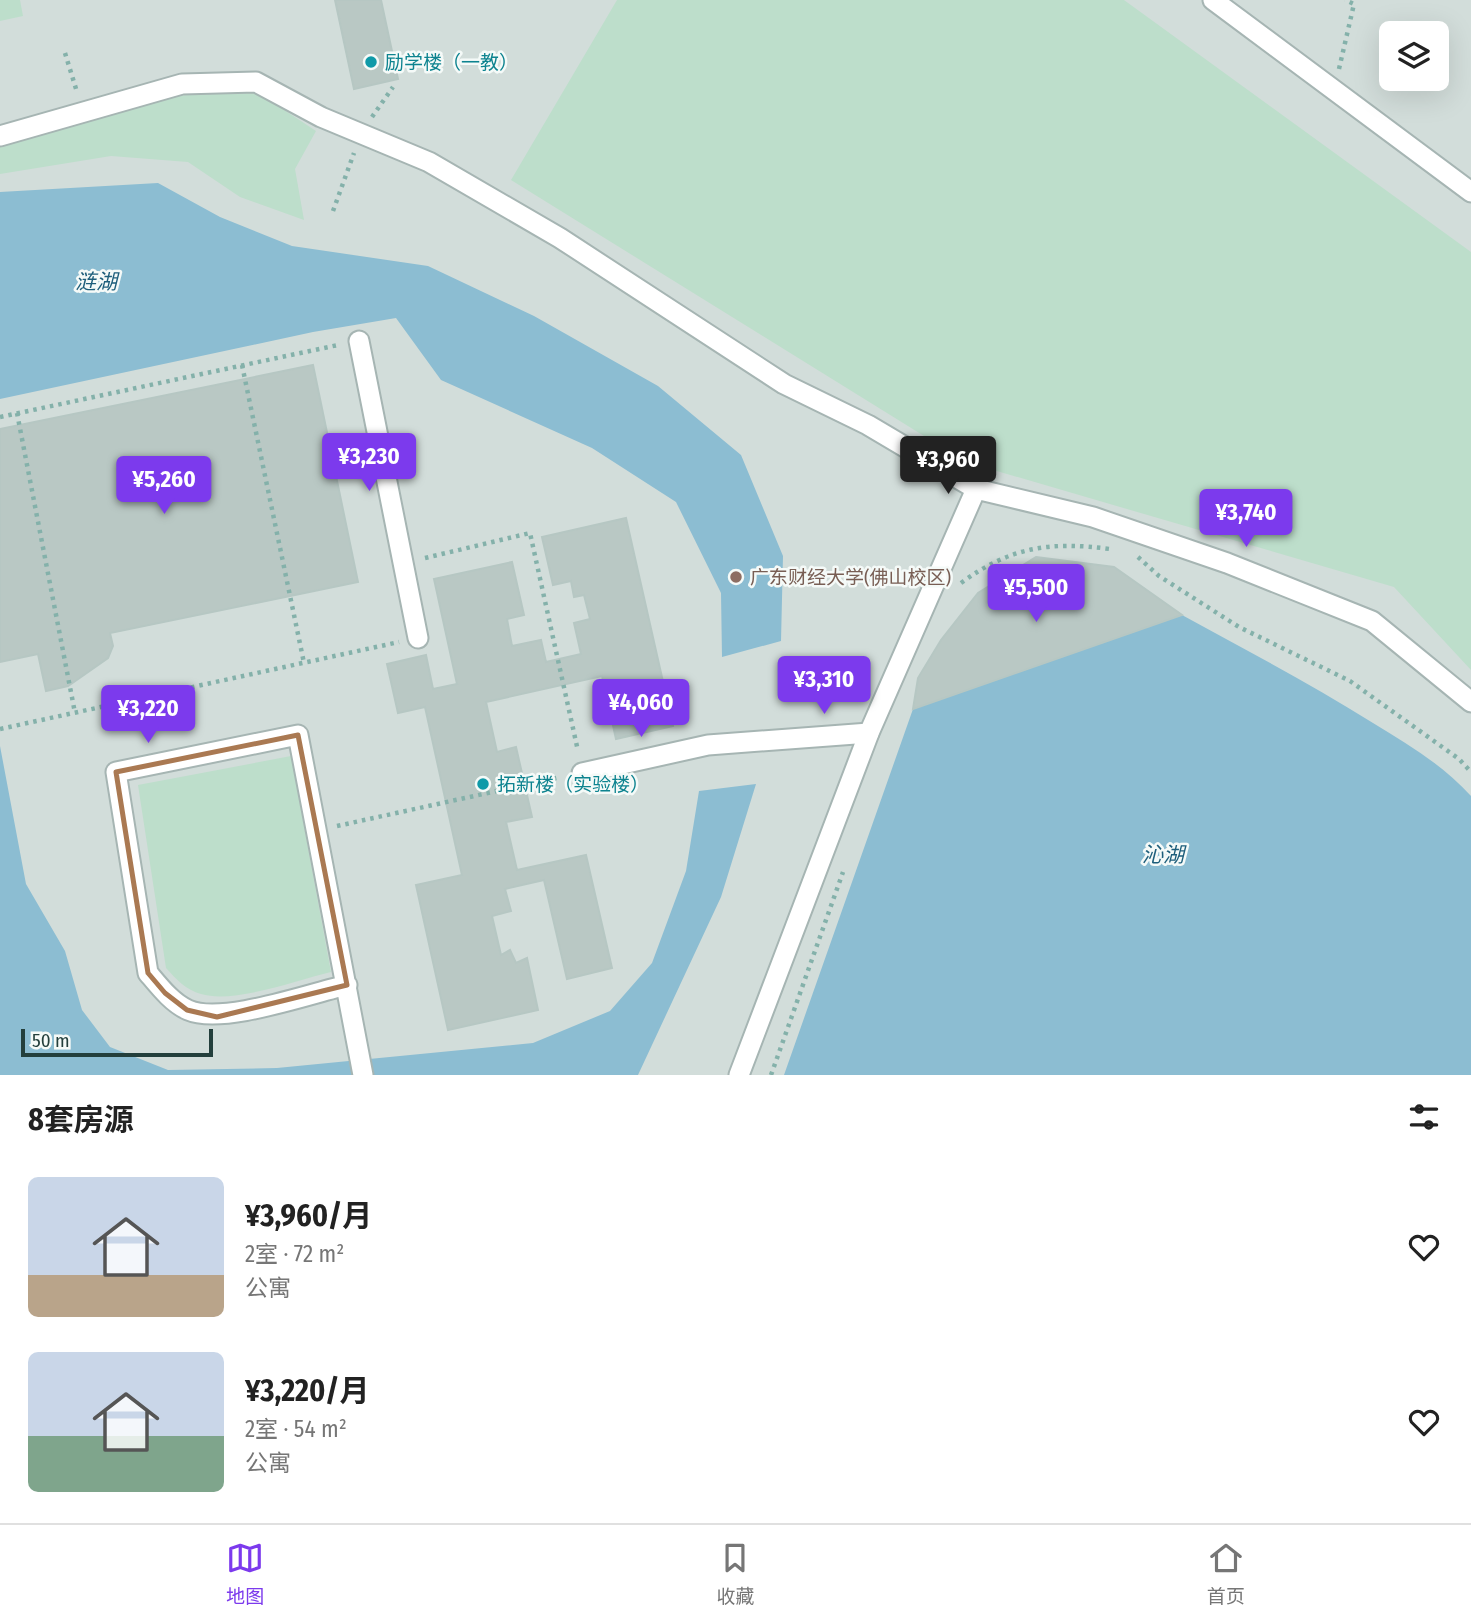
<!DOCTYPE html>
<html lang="zh">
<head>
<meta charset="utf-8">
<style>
	body { margin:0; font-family:"Fira Sans Condensed","Noto Sans SC",sans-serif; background:#f6f6f6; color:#222; height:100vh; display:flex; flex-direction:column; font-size:26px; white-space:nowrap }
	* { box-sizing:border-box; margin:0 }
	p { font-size:23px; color:#767676 }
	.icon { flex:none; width:38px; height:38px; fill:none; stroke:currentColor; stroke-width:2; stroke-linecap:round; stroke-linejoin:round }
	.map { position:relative; height:1075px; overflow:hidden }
	.side { display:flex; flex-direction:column; background:#fff; flex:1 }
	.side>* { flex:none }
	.tools { position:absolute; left:1379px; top:21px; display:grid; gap:14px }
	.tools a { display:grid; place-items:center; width:70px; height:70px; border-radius:10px; background:#fff; box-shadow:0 7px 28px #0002; font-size:35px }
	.scale { position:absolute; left:21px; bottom:18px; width:192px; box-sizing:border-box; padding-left:7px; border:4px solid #233f3c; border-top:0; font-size:19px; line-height:24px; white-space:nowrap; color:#233f3c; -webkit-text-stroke:5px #f5faf8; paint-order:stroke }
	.price { position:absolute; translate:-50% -60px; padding:0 16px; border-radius:7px; background:#7c3aed; color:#fff; font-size:23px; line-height:46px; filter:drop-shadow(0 2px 4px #0008) }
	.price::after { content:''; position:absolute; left:50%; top:42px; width:21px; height:16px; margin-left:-10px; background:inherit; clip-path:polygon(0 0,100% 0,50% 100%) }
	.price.selected { background:#222; color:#fff }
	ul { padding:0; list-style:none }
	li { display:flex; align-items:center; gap:21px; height:175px; padding:0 28px }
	li span { display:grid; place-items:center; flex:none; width:196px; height:140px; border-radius:10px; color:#555 }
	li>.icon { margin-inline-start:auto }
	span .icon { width:84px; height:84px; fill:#fffc; stroke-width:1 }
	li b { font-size:30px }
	h2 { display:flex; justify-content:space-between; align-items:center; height:84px; padding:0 28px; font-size:30px }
	.tab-bar { display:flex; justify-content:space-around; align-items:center; height:98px; border-top:2px solid #e0e0e0; background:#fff; font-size:19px; color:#767676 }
	.tab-bar a { display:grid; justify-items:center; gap:4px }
	.tab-bar .selected { color:#7c3aed }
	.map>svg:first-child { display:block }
</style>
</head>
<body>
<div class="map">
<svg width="1471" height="1075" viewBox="0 0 1471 1075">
	<rect width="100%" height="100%" fill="#e4edeb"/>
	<path fill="#d2ddda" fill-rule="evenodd" d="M 0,0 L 1471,0 L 1471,1075 L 0,1075 ZM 1391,33 L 1437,33 L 1437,79 L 1391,79 Z"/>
	<g fill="#bddecb">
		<path d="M 0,0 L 20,0 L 23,16 L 0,21 Z"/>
		<path d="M 617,0 L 1124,0 L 1471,252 L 1471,670 L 1394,587 L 966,462 L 511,180 Z"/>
		<path d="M 254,90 L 316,131 L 295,169 L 304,220 L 240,197 L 188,162 L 111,156 L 0,174 L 0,145 L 23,137 L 175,96 Z"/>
		<path d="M 291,756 L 331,972 C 297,980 234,1004 201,994 C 186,990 176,979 166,968 L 138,785 Z"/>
	</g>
	<g fill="#8cbdd2">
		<path d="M 158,183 L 220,217 L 292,246 L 428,266 L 534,316 L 658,386 L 741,455 L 783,556 L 781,641 L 722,657 L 721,593 L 676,502 L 592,448 L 441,380 L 396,318 L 313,332 L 0,399 L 0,192 Z"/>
		<path d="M 1182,615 C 1246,650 1311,684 1373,723 C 1409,745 1443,765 1471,796 L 1471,1075 L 784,1075 L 913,709 Z"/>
		<path d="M 0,746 L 26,884 L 65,951 L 82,1010 L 110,1047 L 168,1070 L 277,1068 L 533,1043 L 610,1011 L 652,963 L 686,871 L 699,791 L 756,784 L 721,897 L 638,1075 L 0,1075 Z"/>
	</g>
	<g fill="#b9c8c4" stroke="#b6c7c3" stroke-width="2">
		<path d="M 335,0 L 381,0 L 398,79 L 354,89 Z"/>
		<path d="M 313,365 L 358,582 L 110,633 L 113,646 L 108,658 L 68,686 L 46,691 L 38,654 L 0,662 L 0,429 Z"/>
		<path d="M 626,518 L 673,726 L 616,739 L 602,676 L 486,702 L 497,752 L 516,747 L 532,817 L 506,822 L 517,870 L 586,855 L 612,968 L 567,979 L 544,880 L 505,889 L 511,911 L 492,916 L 501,955 L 510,950 L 516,963 L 527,958 L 538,1010 L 448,1030 L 416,885 L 462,875 L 425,707 L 398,713 L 387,664 L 426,655 L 433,689 L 457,684 L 434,579 L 512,562 L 524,615 L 507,619 L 512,646 L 541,640 L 546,662 L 581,654 L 574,623 L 590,619 L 584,595 L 574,597 L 571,581 L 553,585 L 542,537 Z"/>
		<path d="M 1036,557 L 1114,567 L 1182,615 L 913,709 L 918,678 L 941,640 L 978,593 Z"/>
	</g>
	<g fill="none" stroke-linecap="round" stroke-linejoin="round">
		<defs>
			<g id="minor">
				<path d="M 1213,0 L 1471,192"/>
				<path d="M 0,136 L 182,84 L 256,82 L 321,117 L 429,162 L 560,238 L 784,384 L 868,425 L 976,489 L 869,733 L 739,1075"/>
				<path d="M 359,341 L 418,638"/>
				<path d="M 976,489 L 1093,517 L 1227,563 L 1372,621 L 1471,702"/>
				<path d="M 582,773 L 708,745 L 869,733"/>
				<path d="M 347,985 C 308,994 222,1025 188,1010 C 172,1003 159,986 148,973 L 116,772 L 298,735 L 363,1075"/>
			</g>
		</defs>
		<use href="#minor" stroke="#a6b5b3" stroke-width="23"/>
		<g stroke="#84b1aa" stroke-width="4.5" stroke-dasharray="3.5 5" stroke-linecap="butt">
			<path d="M 65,53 L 77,92"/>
			<path d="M 1339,69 L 1354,4 L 1345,0"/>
			<path d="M 372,117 L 393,87"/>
			<path d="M 333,211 L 354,153"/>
			<path d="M 242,365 L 304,663"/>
			<path d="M 17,413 L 75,713"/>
			<path d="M 0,417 L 338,345"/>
			<path d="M 1138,557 L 1159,576 L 1239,627 L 1350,681 L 1459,759 L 1471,772"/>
			<path d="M 425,558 L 530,533 L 578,751"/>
			<path d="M 961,583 C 1010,547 1050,541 1110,549"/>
			<path d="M 0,729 L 399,642"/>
			<path d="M 337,826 L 561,777"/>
			<path d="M 771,1075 L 843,872"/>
		</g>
		<use href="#minor" stroke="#fff" stroke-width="19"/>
	</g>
	<path fill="none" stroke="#aa7952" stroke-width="5" stroke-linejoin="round" d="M 298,735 L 347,985 L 217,1017 L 187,1010 L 165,993 L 148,973 L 116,772 Z"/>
	<g fill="#0f9aa8" stroke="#f5faf8" stroke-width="2.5">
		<circle cx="371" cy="62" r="7"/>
		<circle cx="483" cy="784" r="7"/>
	</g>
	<circle fill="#8d6e63" stroke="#f5faf8" stroke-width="2.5" cx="736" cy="577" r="7"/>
	<g text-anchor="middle" stroke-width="5" stroke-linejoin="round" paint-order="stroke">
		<g font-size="19" fill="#0d838f" stroke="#f5faf8" text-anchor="start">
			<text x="385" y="69">励学楼（一教）</text>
			<text x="497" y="791">拓新楼（实验楼）</text>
		</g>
		<g font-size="19" fill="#785e54" stroke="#f5faf8" text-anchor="start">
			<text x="750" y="584">广东财经大学(佛山校区)</text>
		</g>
		<g font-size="21" font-style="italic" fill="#1d5e7b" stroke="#f5faf8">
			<text x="96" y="289">涟湖</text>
			<text x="1163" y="862">沁湖</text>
		</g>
	</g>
</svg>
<div class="tools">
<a><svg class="icon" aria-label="layers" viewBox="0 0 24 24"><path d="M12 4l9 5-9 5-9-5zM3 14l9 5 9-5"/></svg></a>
</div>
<div class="scale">50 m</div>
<b class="price" style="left:369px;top:493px">¥3,230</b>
<b class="price selected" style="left:948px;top:496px">¥3,960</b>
<b class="price" style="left:164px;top:516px">¥5,260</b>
<b class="price" style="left:1246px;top:549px">¥3,740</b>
<b class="price" style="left:1036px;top:624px">¥5,500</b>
<b class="price" style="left:824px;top:716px">¥3,310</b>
<b class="price" style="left:641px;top:739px">¥4,060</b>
<b class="price" style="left:148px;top:745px">¥3,220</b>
</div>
<section class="side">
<h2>8套房源<svg class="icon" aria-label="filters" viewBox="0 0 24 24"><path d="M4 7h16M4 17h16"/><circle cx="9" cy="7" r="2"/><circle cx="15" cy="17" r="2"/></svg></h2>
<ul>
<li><span style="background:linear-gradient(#c9d6e8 70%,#b9a48a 0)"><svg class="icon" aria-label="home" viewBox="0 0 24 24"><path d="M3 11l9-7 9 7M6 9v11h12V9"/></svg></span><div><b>¥3,960/月</b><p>2室 · 72 m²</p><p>公寓</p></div><svg class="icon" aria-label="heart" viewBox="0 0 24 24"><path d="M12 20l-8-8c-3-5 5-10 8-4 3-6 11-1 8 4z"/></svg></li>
<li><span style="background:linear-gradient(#c9d6e8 60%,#7fa58c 0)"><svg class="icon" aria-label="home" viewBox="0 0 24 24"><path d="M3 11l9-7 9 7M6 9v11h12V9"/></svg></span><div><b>¥3,220/月</b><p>2室 · 54 m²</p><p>公寓</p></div><svg class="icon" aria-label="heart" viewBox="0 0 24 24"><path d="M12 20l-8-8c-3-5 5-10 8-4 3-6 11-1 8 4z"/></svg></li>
</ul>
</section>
<nav class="tab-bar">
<a class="selected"><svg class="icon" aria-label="map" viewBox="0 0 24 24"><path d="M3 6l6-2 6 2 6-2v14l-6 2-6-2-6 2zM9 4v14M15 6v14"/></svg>地图</a>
<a><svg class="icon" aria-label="saved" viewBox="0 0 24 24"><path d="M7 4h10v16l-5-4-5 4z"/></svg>收藏</a>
<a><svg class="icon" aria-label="home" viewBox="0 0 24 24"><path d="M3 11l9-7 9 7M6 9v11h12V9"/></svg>首页</a>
</nav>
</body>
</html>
